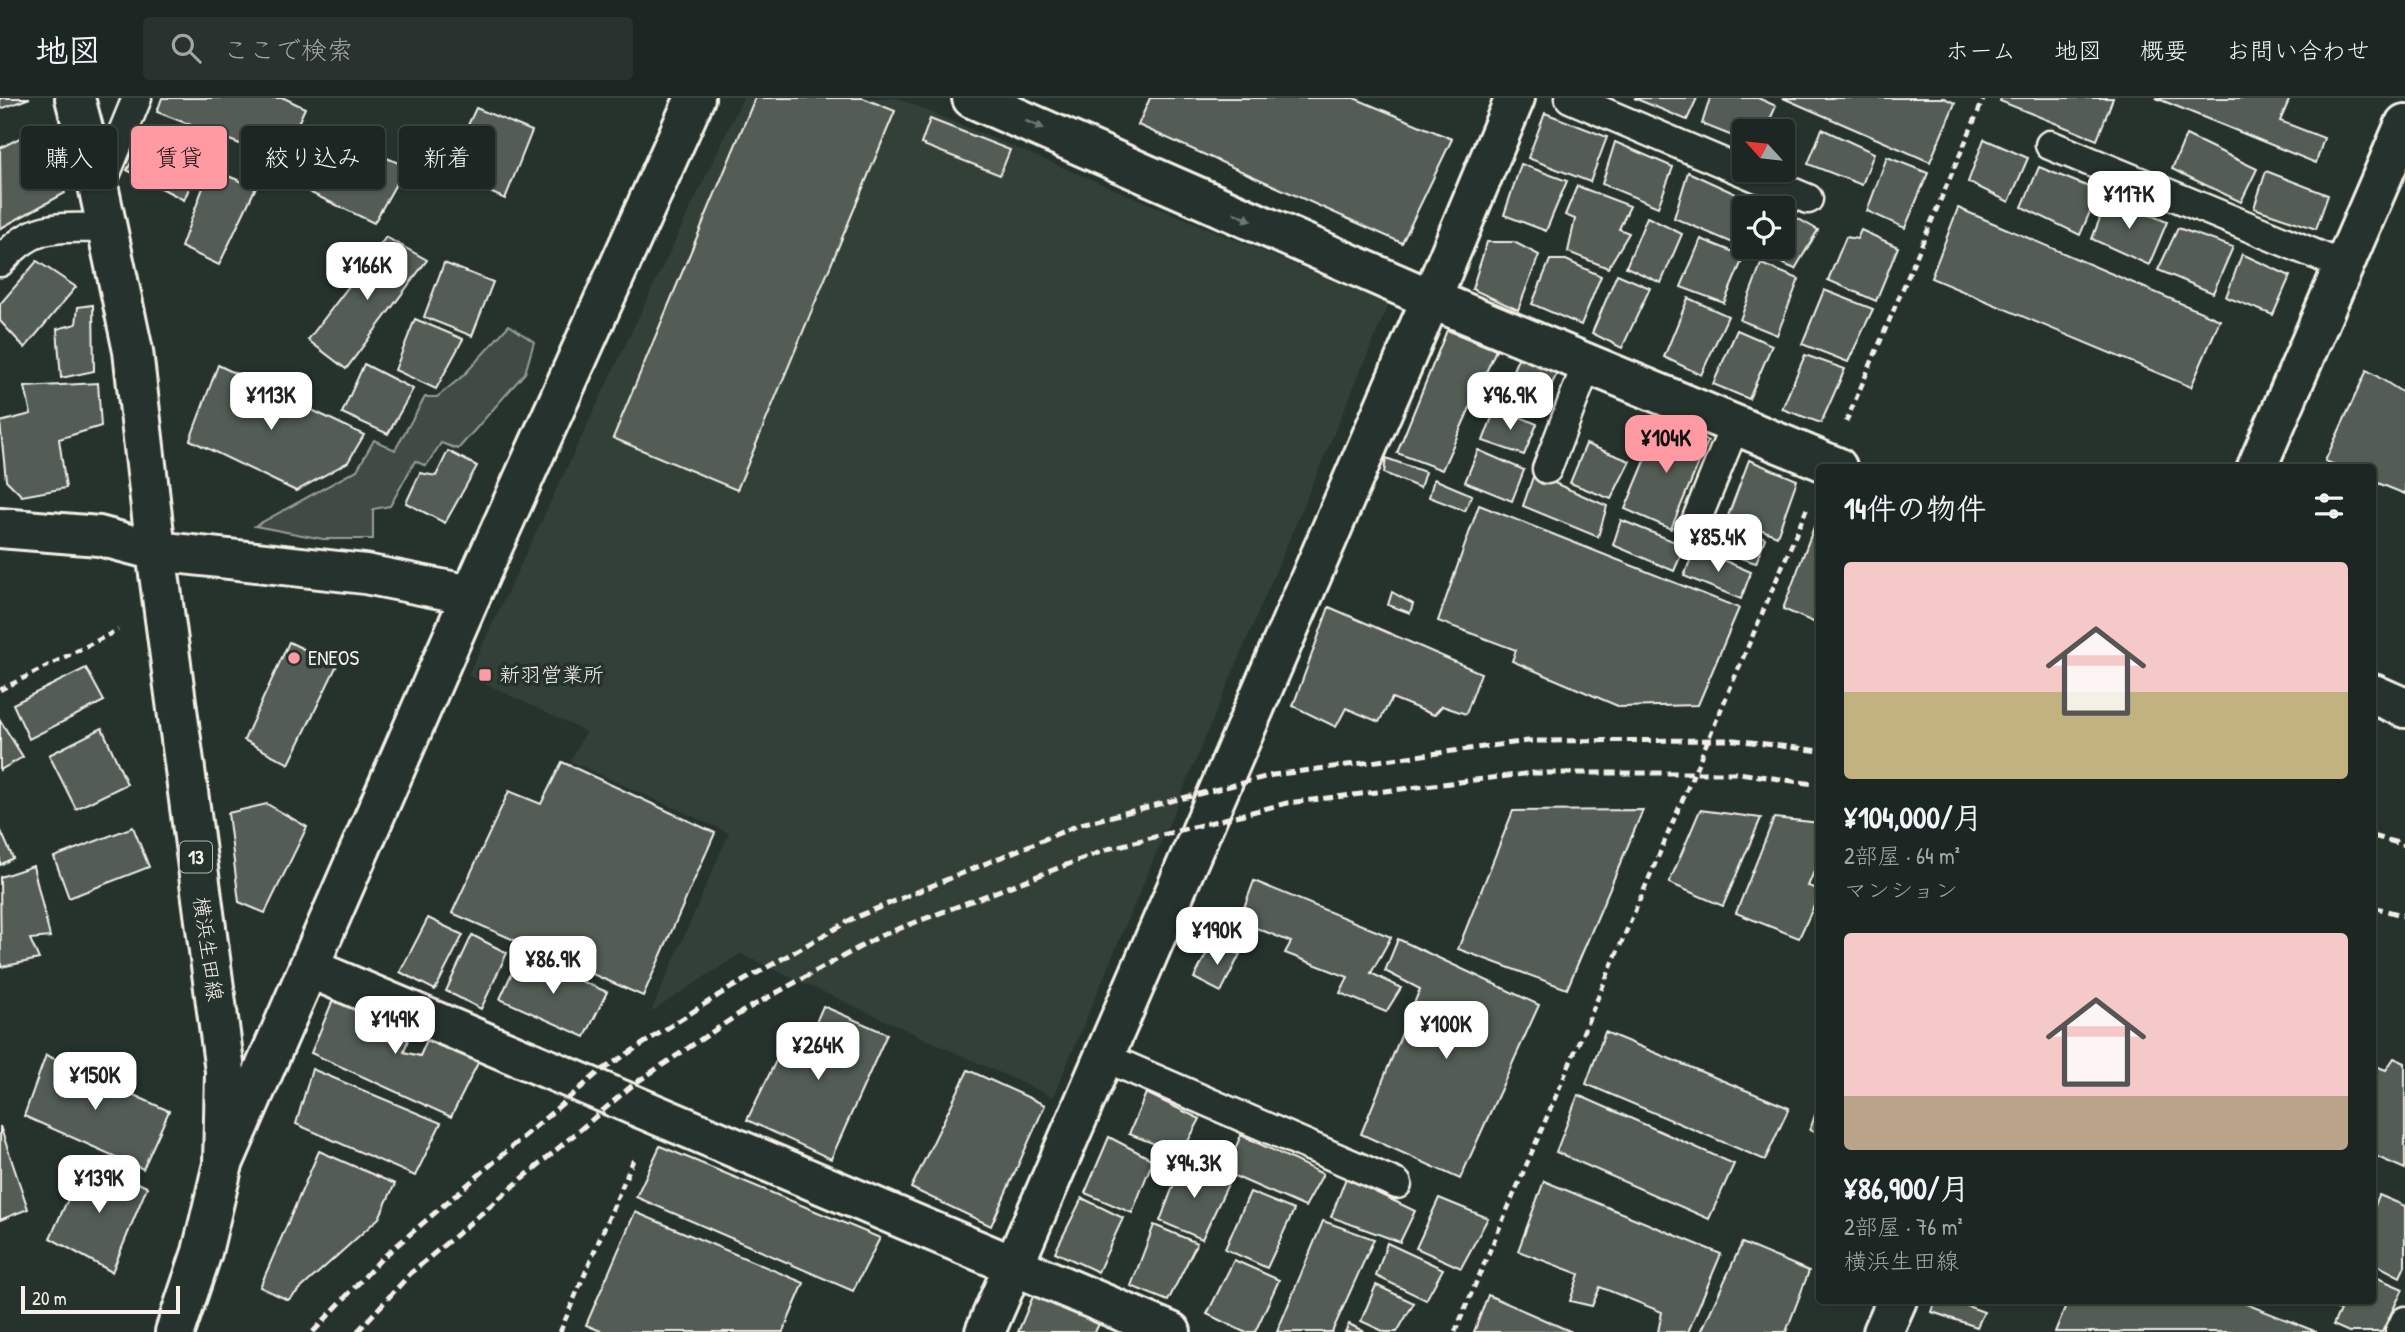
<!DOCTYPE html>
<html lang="ja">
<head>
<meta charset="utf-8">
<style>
	body { margin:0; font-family:"Patrick Hand","Klee One",sans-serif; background:#29322f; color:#f1f3f6; height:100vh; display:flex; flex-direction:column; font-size:26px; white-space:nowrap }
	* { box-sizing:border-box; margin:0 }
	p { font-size:23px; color:#a0a5a5 }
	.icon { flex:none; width:38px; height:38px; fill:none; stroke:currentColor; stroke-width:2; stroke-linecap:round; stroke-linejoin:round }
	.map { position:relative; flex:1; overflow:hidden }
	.side { position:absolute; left:1816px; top:366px; width:560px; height:840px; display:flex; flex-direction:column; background:#1c2622; border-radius:7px; box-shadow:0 2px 5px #0004,0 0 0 2px #3a4340 }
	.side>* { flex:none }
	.guide { position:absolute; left:21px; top:28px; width:665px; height:63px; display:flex; gap:14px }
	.needle { width:46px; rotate:297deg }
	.tools { position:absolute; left:1732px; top:21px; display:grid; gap:14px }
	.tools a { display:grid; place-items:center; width:63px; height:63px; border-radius:7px; background:#1c2622; box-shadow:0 2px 5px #0004,0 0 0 2px #3a4340; font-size:35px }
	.scale { position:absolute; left:21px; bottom:18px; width:159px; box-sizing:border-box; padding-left:7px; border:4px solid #f4f1e8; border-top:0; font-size:19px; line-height:24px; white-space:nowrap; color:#f4f1e8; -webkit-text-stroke:5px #26332d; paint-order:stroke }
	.price { position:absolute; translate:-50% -60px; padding:0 16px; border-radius:14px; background:#fff; color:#222; font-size:23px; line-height:46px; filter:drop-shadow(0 2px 4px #0008) }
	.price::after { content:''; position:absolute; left:50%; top:42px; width:21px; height:16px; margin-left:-10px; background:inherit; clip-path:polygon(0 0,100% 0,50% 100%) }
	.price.current { background:#ff9aa2; color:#111 }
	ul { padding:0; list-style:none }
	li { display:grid; align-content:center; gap:14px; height:371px; padding:0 28px }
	li span { display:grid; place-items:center; height:217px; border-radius:7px; color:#555 }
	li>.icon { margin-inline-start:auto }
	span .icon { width:126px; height:126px; fill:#fffc; stroke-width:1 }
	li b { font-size:30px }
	h2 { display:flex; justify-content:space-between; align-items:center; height:84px; padding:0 28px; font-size:30px }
	.pill { padding:0 24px; border-radius:7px; background:#1c2622; box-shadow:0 2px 5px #0004,0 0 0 2px #3a4340; font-size:24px; line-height:63px }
	.pill.current { background:#ff9aa2; color:#111 }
	header { display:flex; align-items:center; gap:42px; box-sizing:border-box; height:98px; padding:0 35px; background:#1c2622; border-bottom:2px solid #3a4340 }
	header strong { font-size:33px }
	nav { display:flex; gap:38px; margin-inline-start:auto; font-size:24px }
	.search { width:490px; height:63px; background:#29322f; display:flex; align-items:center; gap:18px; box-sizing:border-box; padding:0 24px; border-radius:7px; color:#a0a5a5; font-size:26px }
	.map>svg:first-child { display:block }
</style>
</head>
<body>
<header>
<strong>地図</strong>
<div class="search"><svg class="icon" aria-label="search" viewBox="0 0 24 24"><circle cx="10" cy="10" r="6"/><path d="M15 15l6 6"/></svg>ここで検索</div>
<nav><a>ホーム</a><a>地図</a><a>概要</a><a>お問い合わせ</a></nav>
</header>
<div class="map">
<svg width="2405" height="1234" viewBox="0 0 2405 1234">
	<rect width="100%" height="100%" fill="#26332d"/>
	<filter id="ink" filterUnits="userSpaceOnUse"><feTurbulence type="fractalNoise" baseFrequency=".0143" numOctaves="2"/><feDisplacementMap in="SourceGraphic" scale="14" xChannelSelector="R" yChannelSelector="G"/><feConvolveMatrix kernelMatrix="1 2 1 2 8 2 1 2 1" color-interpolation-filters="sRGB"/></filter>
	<g filter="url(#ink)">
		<path fill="#333f39" d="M 743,0 L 897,0 L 1389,206 L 1053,999 L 740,856 L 651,914 L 729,735 L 570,663 L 586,634 L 468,577 Z"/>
		<path fill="#414b45" stroke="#9a9e96" stroke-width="2" d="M 509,227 L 534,244 L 525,275 L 458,351 L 441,345 L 426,368 L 415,363 L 390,408 L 373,411 L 373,441 L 323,441 L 255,428 L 357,372 L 374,342 L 395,352 L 425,299 L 437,299 L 464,277 Z"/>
		<g fill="#525c55" stroke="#f4f1e8" stroke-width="2">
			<path d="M 0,0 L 30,0 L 0,11 Z"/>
			<path d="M 162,0 L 284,0 L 305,10 L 281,62 L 157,14 Z"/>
			<path d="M 755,0 L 863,0 L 895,13 L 737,392 L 613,340 Z"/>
			<path d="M 1150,0 L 1354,0 L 1452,41 L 1402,145 L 1138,27 Z"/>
			<path d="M 1634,0 L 1697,0 L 1687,22 Z"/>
			<path d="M 1710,0 L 1758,0 L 1776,8 L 1765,33 L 1745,33 L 1745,43 L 1702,26 Z"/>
			<path d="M 1783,0 L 1944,0 L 1955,5 L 1930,64 Z"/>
			<path d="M 2001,0 L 2113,0 L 2097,42 L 2000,3 Z"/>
			<path d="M 2156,0 L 2290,0 L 2280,23 L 2324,40 L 2316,65 Z"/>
			<path d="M 476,10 L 532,33 L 505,101 L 446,74 Z"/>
			<path d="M 1545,15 L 1607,39 L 1590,84 L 1528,60 Z"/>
			<path d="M 930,21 L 1010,52 L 1000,77 L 921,46 Z"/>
			<path d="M 317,31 L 406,68 L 374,125 L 294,87 Z"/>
			<path d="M 1822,31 L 1874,55 L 1862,87 L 1808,66 Z"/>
			<path d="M 35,32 L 65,95 L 1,130 L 0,50 Z"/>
			<path d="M 146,36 L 200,65 L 184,102 L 127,72 Z"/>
			<path d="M 2186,37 L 2257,71 L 2241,104 L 2172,71 Z"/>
			<path d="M 1984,41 L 2028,60 L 2009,104 L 1968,84 Z"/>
			<path d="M 1615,44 L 1673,69 L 1658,109 L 1602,86 Z"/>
			<path d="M 1887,59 L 1928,75 L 1905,130 L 1867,113 Z"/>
			<path d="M 1521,66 L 1567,83 L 1546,133 L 1504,117 Z"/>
			<path d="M 2039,69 L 2099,93 L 2080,137 L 2022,109 Z"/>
			<path d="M 210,71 L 256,89 L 219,167 L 181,149 Z"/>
			<path d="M 2266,73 L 2328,97 L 2316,131 L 2254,110 Z"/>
			<path d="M 1688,74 L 1751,103 L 1748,110 L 1745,110 L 1745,117 L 1733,145 L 1674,120 Z"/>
			<path d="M 1577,88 L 1630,108 L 1619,131 L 1629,135 L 1608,170 L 1568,154 L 1575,121 L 1565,117 Z"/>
			<path d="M 2108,99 L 2167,124 L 2149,167 L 2092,141 Z"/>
			<path d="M 1958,110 L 2220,222 L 2191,289 L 1931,180 Z"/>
			<path d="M 1783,112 L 1818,132 L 1795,171 L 1747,150 L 1783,149 Z"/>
			<path d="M 1647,119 L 1682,136 L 1661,185 L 1626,169 Z"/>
			<path d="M 2178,130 L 2233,149 L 2213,195 L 2158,172 Z"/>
			<path d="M 1861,132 L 1898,149 L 1876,203 L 1828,182 L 1846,139 L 1857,141 Z"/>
			<path d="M 386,139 L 427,162 L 346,271 L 308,242 Z"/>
			<path d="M 1701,141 L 1744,158 L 1724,205 L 1681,189 Z"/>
			<path d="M 1487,144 L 1514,144 L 1539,157 L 1518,212 L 1472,191 Z"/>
			<path d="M 2242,156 L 2290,178 L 2273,217 L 2226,199 Z"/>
			<path d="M 1550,162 L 1566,162 L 1601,178 L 1581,227 L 1532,206 Z"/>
			<path d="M 37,163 L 76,189 L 25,250 L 0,223 L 0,206 Z"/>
			<path d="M 444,165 L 493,184 L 472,238 L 424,219 Z"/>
			<path d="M 1761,166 L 1799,181 L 1777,237 L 1740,222 Z"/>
			<path d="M 1617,176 L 1650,190 L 1622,250 L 1592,235 Z"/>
			<path d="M 1824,192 L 1873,211 L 1848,264 L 1802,246 Z"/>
			<path d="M 1688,200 L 1728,218 L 1701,277 L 1664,259 Z"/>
			<path d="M 93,207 L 94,273 L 61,280 L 57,231 L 76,226 L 78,209 Z"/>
			<path d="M 415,221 L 463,241 L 436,291 L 395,272 Z"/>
			<path d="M 1447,232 L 1496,252 L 1442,372 L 1397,355 Z"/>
			<path d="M 1737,232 L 1772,247 L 1749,301 L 1713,286 Z"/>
			<path d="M 1805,257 L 1845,271 L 1821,325 L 1782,311 Z"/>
			<path d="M 1519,258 L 1557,275 L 1538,316 L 1500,302 Z"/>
			<path d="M 364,266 L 413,291 L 388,336 L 342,315 Z"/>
			<path d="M 218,267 L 364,337 L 348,364 L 296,393 L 190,342 Z"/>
			<path d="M 2367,272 L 2405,296 L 2405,396 L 2373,383 L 2373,369 L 2340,369 L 2325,363 Z"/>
			<path d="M 98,285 L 101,328 L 59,341 L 66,390 L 22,398 L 6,382 L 0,324 L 31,316 L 25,289 Z"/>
			<path d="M 1496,309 L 1537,326 L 1524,357 L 1483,343 Z"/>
			<path d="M 1662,322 L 1708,343 L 1671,431 L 1625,411 Z"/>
			<path d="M 1586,346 L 1630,363 L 1611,401 L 1570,385 Z"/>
			<path d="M 1478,352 L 1524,372 L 1512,403 L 1465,384 Z"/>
			<path d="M 448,353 L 477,368 L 445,425 L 406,405 L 420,375 L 436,378 Z"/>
			<path d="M 1386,360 L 1425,374 L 1420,390 L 1384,375 Z"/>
			<path d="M 1749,362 L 1797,382 L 1777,438 L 1728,418 Z"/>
			<path d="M 1534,376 L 1607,408 L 1598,439 L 1523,408 Z"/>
			<path d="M 1434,381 L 1472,397 L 1465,413 L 1429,399 Z"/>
			<path d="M 1479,407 L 1739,510 L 1698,607 L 1620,609 L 1512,563 L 1516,552 L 1438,523 Z"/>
			<path d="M 1621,422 L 1685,448 L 1674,473 L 1613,447 Z"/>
			<path d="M 1726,423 L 1765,440 L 1756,465 L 1718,453 Z"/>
			<path d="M 1814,429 L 1820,431 L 1820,527 L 1783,511 Z"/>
			<path d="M 1695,450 L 1751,474 L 1741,501 L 1684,478 Z"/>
			<path d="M 1392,494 L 1413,506 L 1410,515 L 1388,507 Z"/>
			<path d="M 1329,509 L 1481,575 L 1466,616 L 1442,608 L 1434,617 L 1392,600 L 1379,624 L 1346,610 L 1336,629 L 1293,608 Z"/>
			<path d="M 289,544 L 337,567 L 289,666 L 244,642 Z"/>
			<path d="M 86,570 L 104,603 L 29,641 L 13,606 Z"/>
			<path d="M 0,622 L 23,659 L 0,672 Z"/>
			<path d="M 102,630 L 127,686 L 76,711 L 49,657 Z"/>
			<path d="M 562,664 L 715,735 L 643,898 L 452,815 L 509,693 L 541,706 Z"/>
			<path d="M 267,706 L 307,729 L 265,815 L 239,804 L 228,715 Z"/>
			<path d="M 1643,712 L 1567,891 L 1458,851 L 1513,713 Z"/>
			<path d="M 1700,712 L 1761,720 L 1723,808 L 1669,785 Z"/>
			<path d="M 1774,720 L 1820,725 L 1820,759 L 1808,788 L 1820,792 L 1820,795 L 1799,840 L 1736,815 Z"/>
			<path d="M 133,729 L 149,769 L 69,800 L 54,759 Z"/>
			<path d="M 0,731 L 13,760 L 0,767 Z"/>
			<path d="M 33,768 L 50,839 L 30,841 L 39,861 L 1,869 L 0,779 Z"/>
			<path d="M 1254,783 L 1391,839 L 1371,875 L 1401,890 L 1386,914 L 1340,895 L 1348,879 L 1285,855 L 1291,844 L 1239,823 Z"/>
			<path d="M 428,820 L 463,837 L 435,892 L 400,874 Z"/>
			<path d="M 472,837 L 507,855 L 481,911 L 446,893 Z"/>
			<path d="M 1398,841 L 1539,907 L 1460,1081 L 1361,1036 L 1420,891 L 1385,873 Z"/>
			<path d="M 1212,845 L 1240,856 L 1221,894 L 1194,880 Z"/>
			<path d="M 520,857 L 607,894 L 585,939 L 500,901 Z"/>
			<path d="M 335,897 L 412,929 L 404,954 L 420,958 L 430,935 L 481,959 L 451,1019 L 311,955 Z"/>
			<path d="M 823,908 L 887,936 L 831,1061 L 747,1022 L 791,932 L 809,941 Z"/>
			<path d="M 1605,934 L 1789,1010 L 1765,1062 L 1586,986 Z"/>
			<path d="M 46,957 L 169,1013 L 143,1071 L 24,1018 Z"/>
			<path d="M 2394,960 L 2405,965 L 2405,1071 L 2373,1057 L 2373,967 L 2386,972 Z"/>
			<path d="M 312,971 L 441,1025 L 415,1078 L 296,1026 Z"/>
			<path d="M 968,972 L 1045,1007 L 991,1128 L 911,1090 Z"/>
			<path d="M 1146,995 L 1200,1021 L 1181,1056 L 1129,1036 Z"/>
			<path d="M 1578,997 L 1734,1066 L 1709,1121 L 1556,1054 Z"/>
			<path d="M 1815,1017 L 1820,1019 L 1820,1036 L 1810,1032 Z"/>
			<path d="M 0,1028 L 28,1111 L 0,1122 Z"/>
			<path d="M 1241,1037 L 1323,1076 L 1305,1109 L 1225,1074 Z"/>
			<path d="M 1109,1039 L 1153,1062 L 1132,1115 L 1085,1095 Z"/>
			<path d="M 660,1048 L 880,1140 L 853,1193 L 636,1099 Z"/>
			<path d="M 319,1053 L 395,1086 L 379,1120 L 288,1202 L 260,1189 Z"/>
			<path d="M 86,1062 L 147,1089 L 112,1174 L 50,1140 Z"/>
			<path d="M 1183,1062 L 1229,1084 L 1202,1141 L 1160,1123 Z"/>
			<path d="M 1346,1080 L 1415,1113 L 1400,1144 L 1331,1119 Z"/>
			<path d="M 1544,1083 L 1721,1156 L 1688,1234 L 1658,1234 L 1662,1214 L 1600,1189 L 1592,1208 L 1570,1203 L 1579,1176 L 1518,1153 Z"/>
			<path d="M 1250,1094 L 1294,1112 L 1267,1170 L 1225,1151 Z"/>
			<path d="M 2379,1097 L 2405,1108 L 2405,1168 L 2400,1179 L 2373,1165 L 2373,1113 Z"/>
			<path d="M 1082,1100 L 1123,1120 L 1098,1174 L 1055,1154 Z"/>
			<path d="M 1439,1100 L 1488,1120 L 1461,1170 L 1416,1150 Z"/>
			<path d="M 635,1114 L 804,1185 L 783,1234 L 603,1234 L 586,1227 Z"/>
			<path d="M 1323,1123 L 1374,1141 L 1332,1234 L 1277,1234 Z"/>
			<path d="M 1154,1127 L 1197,1145 L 1168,1203 L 1131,1188 Z"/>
			<path d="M 1387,1145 L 1443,1171 L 1426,1202 L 1376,1178 Z"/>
			<path d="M 1742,1145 L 1809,1173 L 1786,1234 L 1701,1234 Z"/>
			<path d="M 1234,1162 L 1279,1182 L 1255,1234 L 1244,1234 L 1207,1216 Z"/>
			<path d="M 2373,1178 L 2403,1191 L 2382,1234 L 2349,1234 L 2333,1227 L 2340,1212 L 2315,1202 L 2373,1202 Z"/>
			<path d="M 1376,1187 L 1414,1205 L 1397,1234 L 1385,1234 L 1361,1223 Z"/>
			<path d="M 1034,1196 L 1100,1224 L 1095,1234 L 1018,1234 Z"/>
			<path d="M 1488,1197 L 1572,1234 L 1474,1234 Z"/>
			<path d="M 1936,1202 L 1951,1202 L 1984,1214 L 1977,1229 L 1932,1214 Z"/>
			<path d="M 2068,1202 L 2236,1202 L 2317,1234 L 2055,1234 Z"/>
			<path d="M 1349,1226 L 1365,1234 L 1345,1234 Z"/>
		</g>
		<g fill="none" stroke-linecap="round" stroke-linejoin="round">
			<defs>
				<g id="service">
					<path d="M 1570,0 L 1808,101"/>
					<path d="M 2050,47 L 2344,168"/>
					<path d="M 99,92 L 137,0"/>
					<path d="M 0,164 C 34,124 58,130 106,130"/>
					<path d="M 1547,371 L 1587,266"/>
					<path d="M 1692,433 L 1735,327"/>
					<path d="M 1104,959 L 1397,1086"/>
					<path d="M 2400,1234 L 2405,1223"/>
				</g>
				<g id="minor">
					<path d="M 972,0 L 1431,201 L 1837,369"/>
					<path d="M 2257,369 L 2405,26"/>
					<path d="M 2373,596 L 2405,610"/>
					<path d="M 309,870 L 1171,1234"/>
					<path d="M 1883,1234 L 1897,1202"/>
				</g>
				<g id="tertiary">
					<path d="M 75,0 L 99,92 L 133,253 L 156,453 L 365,476 L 471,497"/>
					<path d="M 223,1066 L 471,497 L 695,0"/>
					<path d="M 985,1234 L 1431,201 L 1515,0"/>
				</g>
				<path id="primary" d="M 0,430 L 99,438 L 156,453 L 225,973 L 223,1066 L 202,1154 L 175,1234"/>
			</defs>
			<use href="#service" stroke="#f4f1e8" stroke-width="33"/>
			<use href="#minor" stroke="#f4f1e8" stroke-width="44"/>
			<use href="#tertiary" stroke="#f4f1e8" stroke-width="44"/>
			<use href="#primary" stroke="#f4f1e8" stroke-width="44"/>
			<g stroke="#f4f1e8" stroke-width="4.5" stroke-dasharray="7 5" stroke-linecap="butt">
				<path d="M 1846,324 L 1984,0"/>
				<path d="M 0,592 L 118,532"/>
				<path d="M 560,1234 L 635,1058"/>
				<path d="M 1455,1234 L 1808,408"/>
			</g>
			<use href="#service" stroke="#26332d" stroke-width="28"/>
			<use href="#minor" stroke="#26332d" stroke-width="38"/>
			<use href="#tertiary" stroke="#26332d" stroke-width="38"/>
			<use href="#primary" stroke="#26332d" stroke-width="38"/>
			<g stroke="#f4f1e8" stroke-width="5" stroke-dasharray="10 5" stroke-linecap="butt">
				<path d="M 2373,738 L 2405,747"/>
				<path d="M 2373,809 L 2405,818"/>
				<path d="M 313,1234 L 381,1161 L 599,974 L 722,895 L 854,820 L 1081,726 L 1273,677 L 1528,643 L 1735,642 L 1820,653"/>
				<path d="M 357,1234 L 411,1175 L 634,986 L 745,912 L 882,837 L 1111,750 L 1287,705 L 1532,675 L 1739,675 L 1820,687"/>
			</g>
		</g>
		<defs><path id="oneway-solid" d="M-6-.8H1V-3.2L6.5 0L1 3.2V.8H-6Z" transform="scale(1.75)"/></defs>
		<g fill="#6e766e">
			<use href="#oneway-solid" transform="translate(1035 27) rotate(24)"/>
			<use href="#oneway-solid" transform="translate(1243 119) rotate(24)"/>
		</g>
	</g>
	<g fill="#ff9aa2" stroke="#26332d" stroke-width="2.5">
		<circle cx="294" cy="560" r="7"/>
		<rect x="478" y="570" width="14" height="14" rx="3.5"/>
	</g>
	<g text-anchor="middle" stroke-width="7" stroke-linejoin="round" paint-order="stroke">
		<rect fill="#26332d" stroke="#b6b8b0" stroke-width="2" x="180" y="743.5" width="32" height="31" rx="5"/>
		<g font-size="19" font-weight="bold" fill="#f4f1e8">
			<text x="196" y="766">13</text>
		</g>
		<g font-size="21" fill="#f4f1e8" stroke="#26332d" text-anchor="start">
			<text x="308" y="567">ENEOS</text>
			<text x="499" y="584">新羽営業所</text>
		</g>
		<g font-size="21" fill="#f4f1e8" stroke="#26332d">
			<text transform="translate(208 851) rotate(82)" y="7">横浜生田線</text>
		</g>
	</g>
</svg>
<div class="tools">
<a><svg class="needle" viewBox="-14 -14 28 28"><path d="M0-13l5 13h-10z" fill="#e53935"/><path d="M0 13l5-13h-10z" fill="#a0a5a5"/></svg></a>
<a><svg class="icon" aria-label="locate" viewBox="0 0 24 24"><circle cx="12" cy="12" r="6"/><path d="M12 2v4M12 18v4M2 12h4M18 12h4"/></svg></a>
</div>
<div class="scale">20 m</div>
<b class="price" style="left:2129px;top:133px">¥117K</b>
<b class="price" style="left:367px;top:204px">¥166K</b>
<b class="price" style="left:271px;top:334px">¥113K</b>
<b class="price" style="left:1510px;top:334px">¥96.9K</b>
<b class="price current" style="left:1666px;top:377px">¥104K</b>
<b class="price" style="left:1718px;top:476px">¥85.4K</b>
<b class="price" style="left:1217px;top:869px">¥190K</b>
<b class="price" style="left:553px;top:898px">¥86.9K</b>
<b class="price" style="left:395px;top:958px">¥149K</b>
<b class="price" style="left:1446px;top:963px">¥100K</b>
<b class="price" style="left:818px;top:984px">¥264K</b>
<b class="price" style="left:95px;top:1014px">¥150K</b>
<b class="price" style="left:1194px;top:1102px">¥94.3K</b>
<b class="price" style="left:99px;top:1117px">¥139K</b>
<div class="guide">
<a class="pill">購入</a>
<a class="pill current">賃貸</a>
<a class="pill">絞り込み</a>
<a class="pill">新着</a>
</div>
<section class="side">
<h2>14件の物件<svg class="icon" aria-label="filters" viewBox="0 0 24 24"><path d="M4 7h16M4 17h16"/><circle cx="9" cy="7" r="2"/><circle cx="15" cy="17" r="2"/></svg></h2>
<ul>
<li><span style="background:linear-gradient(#f6c9c9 60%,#c2b280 0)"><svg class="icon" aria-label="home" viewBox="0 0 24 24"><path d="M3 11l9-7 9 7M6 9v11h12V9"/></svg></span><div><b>¥104,000/月</b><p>2部屋 · 64 m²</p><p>マンション</p></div></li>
<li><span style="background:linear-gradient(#f6c9c9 75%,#b9a48a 0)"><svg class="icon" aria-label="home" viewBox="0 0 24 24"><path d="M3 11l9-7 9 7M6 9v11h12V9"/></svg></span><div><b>¥86,900/月</b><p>2部屋 · 76 m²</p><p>横浜生田線</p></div></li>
</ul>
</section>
</div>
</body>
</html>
